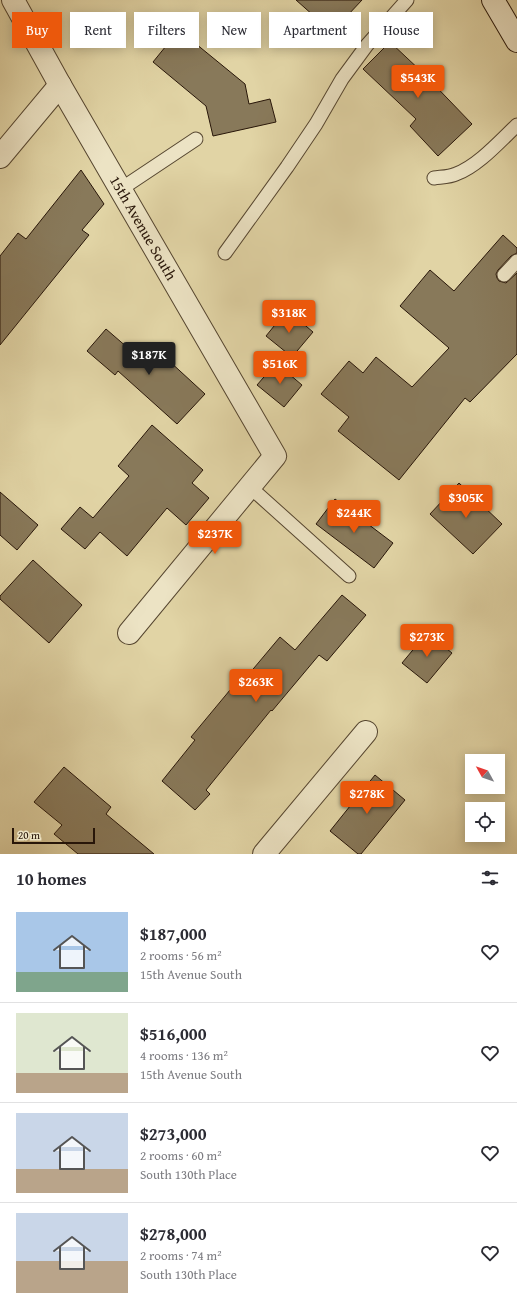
<!DOCTYPE html>
<html lang="en">
<head>
<meta charset="utf-8">
<style>
	body { margin:0; font-family:"Gentium Book Plus",serif; background:#f2f2f3; color:#2b2b33; height:100vh; display:flex; flex-direction:column; font-size:15px; white-space:nowrap }
	* { box-sizing:border-box; margin:0 }
	p { font-size:13px; color:#7c7c81 }
	.icon { flex:none; width:22px; height:22px; fill:none; stroke:currentColor; stroke-width:2; stroke-linecap:round; stroke-linejoin:round }
	.map { position:relative; height:854px; overflow:hidden }
	.panel { display:flex; flex-direction:column; background:#fff; flex:1 }
	.panel>* { flex:none }
	.hud { position:absolute; left:12px; top:12px; width:493px; height:36px; display:flex; gap:8px }
	.needle { width:26px; rotate:310deg }
	.buttons { position:absolute; left:465px; top:754px; display:grid; gap:8px }
	.buttons a { display:grid; place-items:center; width:40px; height:40px; border-radius:0px; background:#fff; box-shadow:0 2px 10px #0003; font-size:20px }
	.scale { position:absolute; left:12px; bottom:10px; width:83px; box-sizing:border-box; padding-left:4px; border:2px solid #281609; border-top:0; font-size:11px; line-height:14px; white-space:nowrap; color:#281609; -webkit-text-stroke:3px #ece3c4; paint-order:stroke }
	.price { position:absolute; translate:-50% -34px; padding:0 9px; border-radius:4px; background:#ea580c; color:#fff; font-size:13px; line-height:26px; filter:drop-shadow(0 1px 2px #0008) }
	.price::after { content:''; position:absolute; left:50%; top:24px; width:12px; height:9px; margin-left:-6px; background:inherit; clip-path:polygon(0 0,100% 0,50% 100%) }
	.price.current { background:#222; color:#fff }
	ul { padding:0; list-style:none }
	li { display:flex; align-items:center; gap:12px; height:100px; padding:0 16px }
	li+li { border-top:1px solid #e1e1e2 }
	li span { display:grid; place-items:center; flex:none; width:112px; height:80px; border-radius:0px; color:#555 }
	li>.icon { margin-inline-start:auto }
	span .icon { width:48px; height:48px; fill:#fffc; stroke-width:1 }
	li b { font-size:17px }
	h2 { display:flex; justify-content:space-between; align-items:center; height:48px; padding:0 16px; font-size:17px }
	.pill { padding:0 14px; border-radius:0px; background:#fff; box-shadow:0 2px 10px #0003; font-size:14px; line-height:36px }
	.pill.current { background:#ea580c; color:#fff }
	.map>svg:first-child { display:block }
</style>
</head>
<body>
<div class="map">
<svg width="517" height="854" viewBox="0 0 517 854">
	<rect width="100%" height="100%" fill="#e1d4a5"/>
	<filter id="stains"><feTurbulence type="fractalNoise" baseFrequency=".005" numOctaves="4"/><feColorMatrix values="0 0 0 0 .2 0 0 0 0 .09 0 0 0 0 .02 0 0 0 .5 -.17"/></filter>
	<radialGradient id="worn" r=".72"><stop offset=".6" stop-color="#630" stop-opacity="0"/><stop offset="1" stop-color="#630" stop-opacity=".3"/></radialGradient>
	<g fill="#88795a" stroke="#281609">
		<path d="M 296,0 L 362,0 L 332,32 Z"/>
		<path d="M 179,30 L 245,84 L 249,104 L 270,99 L 276,122 L 213,136 L 206,106 L 153,62 Z"/>
		<path d="M 390,42 L 423,73 L 472,124 L 438,156 L 410,126 L 416,119 L 363,69 Z"/>
		<path d="M 81,170 L 104,204 L 82,230 L 89,235 L 0,345 L 0,256 L 18,233 L 26,239 Z"/>
		<path d="M 503,235 L 517,248 L 517,253 L 511,256 L 498,270 L 496,274 L 497,278 L 499,281 L 506,283 L 517,273 L 517,354 L 470,402 L 465,398 L 399,480 L 338,431 L 349,417 L 321,394 L 349,361 L 363,373 L 376,357 L 412,387 L 449,348 L 400,306 L 430,270 L 454,291 Z"/>
		<path d="M 287,310 L 313,332 L 292,357 L 266,336 Z"/>
		<path d="M 106,329 L 143,361 L 155,348 L 205,394 L 177,424 L 118,371 L 115,375 L 87,351 Z"/>
		<path d="M 276,363 L 302,385 L 284,407 L 257,385 Z"/>
		<path d="M 152,425 L 203,470 L 192,483 L 209,498 L 186,525 L 167,508 L 127,556 L 100,532 L 85,549 L 61,529 L 80,507 L 93,518 L 129,476 L 118,466 Z"/>
		<path d="M 459,483 L 502,524 L 473,554 L 430,514 Z"/>
		<path d="M 0,492 L 38,525 L 17,550 L 0,535 Z"/>
		<path d="M 335,499 L 393,543 L 374,568 L 316,524 Z"/>
		<path d="M 33,560 L 82,605 L 49,643 L 0,599 L 0,596 Z"/>
		<path d="M 342,595 L 366,615 L 327,661 L 319,655 L 272,711 L 271,710 L 206,790 L 210,794 L 195,810 L 162,781 L 195,740 L 191,737 L 230,690 L 233,693 L 280,637 L 295,650 Z"/>
		<path d="M 427,633 L 452,653 L 427,683 L 402,663 Z"/>
		<path d="M 64,767 L 111,807 L 106,814 L 154,854 L 78,854 L 54,834 L 62,825 L 34,802 Z"/>
		<path d="M 375,775 L 405,800 L 361,854 L 358,854 L 330,831 Z"/>
	</g>
	<g fill="none" stroke-linecap="round" stroke-linejoin="round">
		<defs>
			<g id="service">
				<path d="M 434,178 C 441,177 450,177 456,174 C 478,166 500,141 517,125"/>
				<path d="M 121,189 L 196,139"/>
				<path d="M 225,253 L 287,167 L 316,124 L 342,79 L 367,45 L 407,0"/>
				<path d="M 504,275 L 517,261"/>
				<path d="M 250,487 L 349,576"/>
			</g>
			<g id="minor">
				<path d="M 13,0 L 60,85 L 275,456 L 129,633"/>
				<path d="M 0,157 L 60,85"/>
				<path d="M 264,854 L 366,732"/>
			</g>
			<path id="secondary" d="M 493,0 L 517,41"/>
		</defs>
		<use href="#service" stroke="#564630" stroke-width="15"/>
		<use href="#minor" stroke="#564630" stroke-width="24"/>
		<use href="#secondary" stroke="#281609" stroke-width="24"/>
		<use href="#service" stroke="#ece3c4" stroke-width="13"/>
		<use href="#minor" stroke="#ece3c4" stroke-width="22"/>
		<use href="#secondary" stroke="#ece3c4" stroke-width="22"/>
	</g>
	<g text-anchor="middle" stroke-width="4" stroke-linejoin="round" paint-order="stroke">
		<g font-size="15" fill="#281609" stroke="#ece3c4">
			<text transform="translate(143 228) rotate(60)" y="5">15th Avenue South</text>
		</g>
	</g>
	<rect width="100%" height="100%" filter="url(#stains)"/>
	<rect width="100%" height="100%" fill="url(#worn)"/>
</svg>
<div class="buttons">
<a><svg class="needle" viewBox="-14 -14 28 28"><path d="M0-13l5 13h-10z" fill="#e53935"/><path d="M0 13l5-13h-10z" fill="#7c7c81"/></svg></a>
<a><svg class="icon" aria-label="locate" viewBox="0 0 24 24"><circle cx="12" cy="12" r="6"/><path d="M12 2v4M12 18v4M2 12h4M18 12h4"/></svg></a>
</div>
<div class="scale">20 m</div>
<b class="price" style="left:418px;top:99px">$543K</b>
<b class="price" style="left:289px;top:334px">$318K</b>
<b class="price current" style="left:149px;top:376px">$187K</b>
<b class="price" style="left:280px;top:385px">$516K</b>
<b class="price" style="left:466px;top:519px">$305K</b>
<b class="price" style="left:354px;top:534px">$244K</b>
<b class="price" style="left:215px;top:555px">$237K</b>
<b class="price" style="left:427px;top:658px">$273K</b>
<b class="price" style="left:256px;top:703px">$263K</b>
<b class="price" style="left:367px;top:815px">$278K</b>
<div class="hud">
<a class="pill current">Buy</a>
<a class="pill">Rent</a>
<a class="pill">Filters</a>
<a class="pill">New</a>
<a class="pill">Apartment</a>
<a class="pill">House</a>
</div>
</div>
<section class="panel">
<h2>10 homes<svg class="icon" aria-label="filters" viewBox="0 0 24 24"><path d="M4 7h16M4 17h16"/><circle cx="9" cy="7" r="2"/><circle cx="15" cy="17" r="2"/></svg></h2>
<ul>
<li><span style="background:linear-gradient(#a9c7e8 75%,#7fa58c 0)"><svg class="icon" aria-label="home" viewBox="0 0 24 24"><path d="M3 11l9-7 9 7M6 9v11h12V9"/></svg></span><div><b>$187,000</b><p>2 rooms · 56 m²</p><p>15th Avenue South</p></div><svg class="icon" aria-label="heart" viewBox="0 0 24 24"><path d="M12 20l-8-8c-3-5 5-10 8-4 3-6 11-1 8 4z"/></svg></li>
<li><span style="background:linear-gradient(#dfe7d0 75%,#b9a48a 0)"><svg class="icon" aria-label="home" viewBox="0 0 24 24"><path d="M3 11l9-7 9 7M6 9v11h12V9"/></svg></span><div><b>$516,000</b><p>4 rooms · 136 m²</p><p>15th Avenue South</p></div><svg class="icon" aria-label="heart" viewBox="0 0 24 24"><path d="M12 20l-8-8c-3-5 5-10 8-4 3-6 11-1 8 4z"/></svg></li>
<li><span style="background:linear-gradient(#c9d6e8 70%,#b9a48a 0)"><svg class="icon" aria-label="home" viewBox="0 0 24 24"><path d="M3 11l9-7 9 7M6 9v11h12V9"/></svg></span><div><b>$273,000</b><p>2 rooms · 60 m²</p><p>South 130th Place</p></div><svg class="icon" aria-label="heart" viewBox="0 0 24 24"><path d="M12 20l-8-8c-3-5 5-10 8-4 3-6 11-1 8 4z"/></svg></li>
<li><span style="background:linear-gradient(#c9d6e8 60%,#b9a48a 0)"><svg class="icon" aria-label="home" viewBox="0 0 24 24"><path d="M3 11l9-7 9 7M6 9v11h12V9"/></svg></span><div><b>$278,000</b><p>2 rooms · 74 m²</p><p>South 130th Place</p></div><svg class="icon" aria-label="heart" viewBox="0 0 24 24"><path d="M12 20l-8-8c-3-5 5-10 8-4 3-6 11-1 8 4z"/></svg></li>
</ul>
</section>
</body>
</html>
